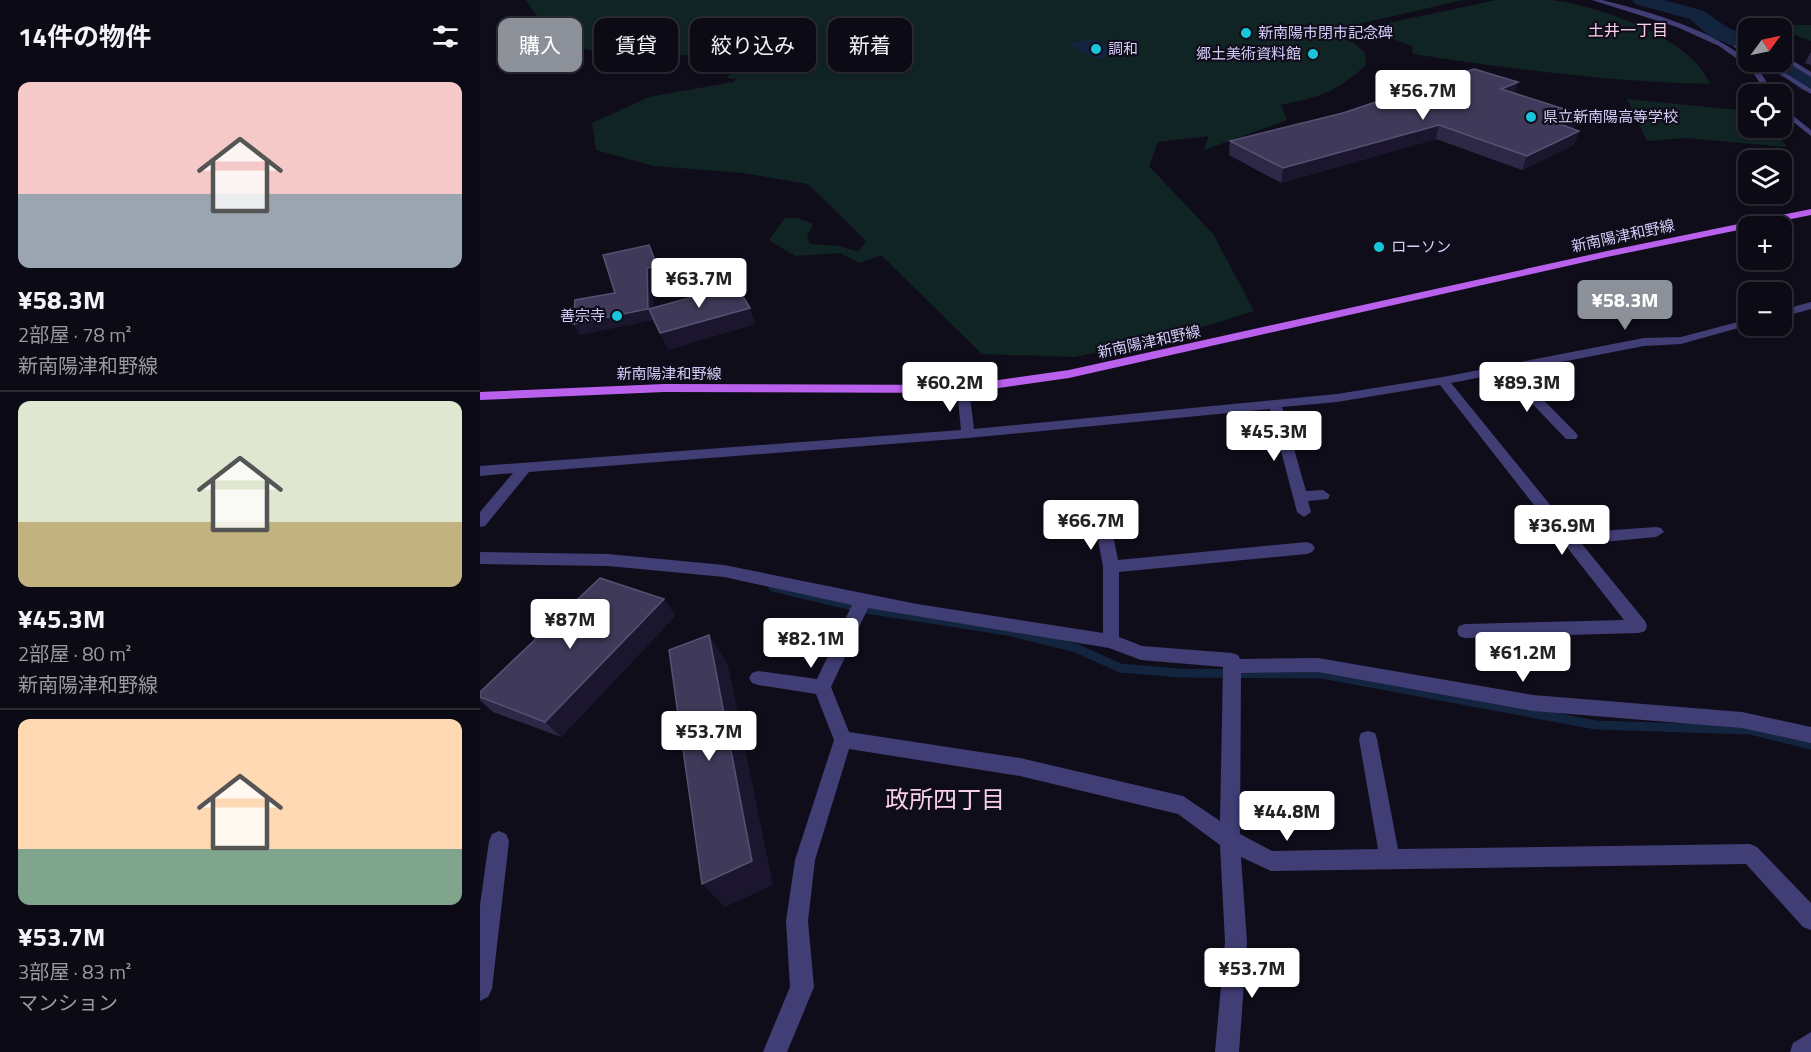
<!DOCTYPE html>
<html lang="ja">
<head>
<meta charset="utf-8">
<style>
	body { margin:0; font-family:"Titillium Web","Noto Sans JP",sans-serif; background:#1a1822; color:#f1f3f6; height:100vh; display:flex; flex-direction:column; font-size:22px; white-space:nowrap }
	* { box-sizing:border-box; margin:0 }
	p { font-size:20px; color:#9a9aa0 }
	.icon { flex:none; width:33px; height:33px; fill:none; stroke:currentColor; stroke-width:2; stroke-linecap:round; stroke-linejoin:round }
	.map { position:relative; flex:1; overflow:hidden }
	.side { display:flex; flex-direction:column; background:#0c0a14; width:480px }
	.side>* { flex:none }
	.hud { position:absolute; left:18px; top:18px; width:570px; height:54px; display:flex; gap:12px }
	.needle { width:39px; rotate:57deg }
	.fabs { position:absolute; left:1258px; top:18px; display:grid; gap:12px }
	.fabs a { display:grid; place-items:center; width:54px; height:54px; border-radius:12px; background:#0c0a14; box-shadow:0 3px 9px #0003,0 0 0 2px #2c2b34; font-size:30px }
	.price { position:absolute; translate:-50% -51px; padding:0 14px; border-radius:6px; background:#fff; color:#222; font-size:20px; line-height:39px; filter:drop-shadow(0 2px 3px #0008) }
	.price::after { content:''; position:absolute; left:50%; top:36px; width:18px; height:14px; margin-left:-9px; background:inherit; clip-path:polygon(0 0,100% 0,50% 100%) }
	.price.on { background:#8c9099; color:#fff }
	ul { padding:0; list-style:none }
	li { display:grid; align-content:center; gap:12px; height:318px; padding:0 18px }
	li+li { border-top:2px solid #2c2b34 }
	li span { display:grid; place-items:center; height:186px; border-radius:12px; color:#555 }
	li>.icon { margin-inline-start:auto }
	span .icon { width:108px; height:108px; fill:#fffc; stroke-width:1 }
	li b { font-size:26px }
	h2 { display:flex; justify-content:space-between; align-items:center; height:72px; padding:0 18px; font-size:26px }
	.pill { padding:0 21px; border-radius:12px; background:#0c0a14; box-shadow:0 3px 9px #0003,0 0 0 2px #2c2b34; font-size:21px; line-height:54px }
	.pill.on { background:#8c9099; color:#fff }
	main { display:flex; flex:1; min-height:0 }
	.map>svg:first-child { display:block }
</style>
</head>
<body>
<main>
<section class="side">
<h2>14件の物件<svg class="icon" aria-label="filters" viewBox="0 0 24 24"><path d="M4 7h16M4 17h16"/><circle cx="9" cy="7" r="2"/><circle cx="15" cy="17" r="2"/></svg></h2>
<ul>
<li><span style="background:linear-gradient(#f6c9c9 60%,#9aa5b1 0)"><svg class="icon" aria-label="home" viewBox="0 0 24 24"><path d="M3 11l9-7 9 7M6 9v11h12V9"/></svg></span><div><b>¥58.3M</b><p>2部屋 · 78 m²</p><p>新南陽津和野線</p></div></li>
<li><span style="background:linear-gradient(#dfe7d0 65%,#c2b280 0)"><svg class="icon" aria-label="home" viewBox="0 0 24 24"><path d="M3 11l9-7 9 7M6 9v11h12V9"/></svg></span><div><b>¥45.3M</b><p>2部屋 · 80 m²</p><p>新南陽津和野線</p></div></li>
<li><span style="background:linear-gradient(#ffd9b3 70%,#7fa58c 0)"><svg class="icon" aria-label="home" viewBox="0 0 24 24"><path d="M3 11l9-7 9 7M6 9v11h12V9"/></svg></span><div><b>¥53.7M</b><p>3部屋 · 83 m²</p><p>マンション</p></div></li>
</ul>
</section>
<div class="map">
<svg width="1331" height="1052" viewBox="0 0 1331 1052">
	<rect width="100%" height="100%" fill="#100d1b"/>
	<g fill="#112424">
		<path d="M 46,0 L 983,0 L 848,31 L 875,44 L 885,53 L 886,65 C 856,92 840,97 801,105 L 807,120 L 724,150 L 729,136 L 678,142 L 669,166 L 733,234 L 774,311 L 697,335 L 595,357 L 502,354 L 401,255 L 379,263 L 360,253 L 315,256 L 289,240 L 305,218 L 318,218 L 333,224 L 327,237 L 330,244 L 359,246 L 378,252 L 386,241 L 328,184 L 263,173 L 174,166 L 116,150 L 112,123 L 169,97 L 253,82 L 256,79 L 246,78 L 256,70 L 268,72 L 277,66 C 264,62 250,55 237,55 C 165,52 89,74 46,0 Z"/>
		<path d="M 1017,0 C 1035,0 1055,0 1072,0 C 1119,6 1212,38 1230,84 C 1130,82 1032,69 933,54 L 932,46 L 884,28 Z"/>
		<path d="M 1289,25 L 1331,25 L 1331,41 Z"/>
		<path d="M 1147,99 L 1269,111 L 1269,128 L 1293,128 L 1307,147 L 1206,138 L 1167,141 Z"/>
	</g>
	<path fill="#13243f" d="M 614,39 L 644,53 L 616,59 L 587,44 Z"/>
	<g fill="none" stroke-linecap="round" stroke-linejoin="round">
		<path stroke="#13243f" stroke-width="9" d="M 293,587 L 386,609 L 528,631 L 596,648 L 640,668 L 699,673 L 842,674 L 1116,725 L 1270,730 L 1331,745"/>
		<g fill="#13243f" fill-rule="evenodd">
			<path d="M 1152,0 L 1184,0 L 1224,11 L 1245,26 L 1269,38 L 1269,53 L 1229,36 L 1210,19 L 1155,4 Z"/>
			<path d="M 1302,57 L 1331,74 L 1331,92 L 1322,90 L 1284,62 L 1302,62 Z"/>
		</g>
		<g fill="#403e75" fill-rule="evenodd">
			<path d="M 1254,45 L 1269,50 L 1269,55 L 1254,47 Z"/>
			<path d="M 1302,59 L 1310,59 L 1331,72 L 1331,77 L 1307,62 L 1300,62 Z"/>
			<path d="M 1280,62 L 1287,62 L 1331,89 L 1331,94 Z"/>
			<path d="M 1331,302 L 1331,309 L 1302,317 L 1302,310 Z"/>
			<path d="M 1269,319 L 1269,325 L 1201,344 L 1164,346 L 1035,371 L 1096,433 L 1098,436 L 1096,439 L 1086,439 L 1023,373 L 971,383 L 1093,533 L 1176,527 L 1181,528 L 1184,532 L 1176,537 L 1102,544 L 1165,621 L 1167,626 L 1165,631 L 1159,633 L 985,638 L 979,636 L 977,631 L 979,626 L 985,624 L 1144,620 L 960,385 L 857,402 L 802,407 L 826,491 L 843,490 L 850,495 L 848,499 L 828,501 L 831,512 L 824,517 L 817,512 L 790,409 L 488,438 L 49,472 L 5,526 L 0,527 L 0,512 L 33,473 L 0,476 L 0,466 L 481,430 L 477,389 L 483,385 L 489,389 L 494,429 L 857,394 L 963,377 L 1164,338 L 1201,337 Z"/>
			<path d="M 624,524 L 632,529 L 638,560 L 827,542 L 832,544 L 835,548 L 832,552 L 827,554 L 639,572 L 639,637 L 662,646 L 752,653 L 758,655 L 760,659 L 838,658 L 1053,695 L 1262,712 L 1331,727 L 1331,743 L 1262,728 L 1053,711 L 838,672 L 761,673 L 760,834 L 792,851 L 898,849 L 879,739 L 881,733 L 888,731 L 895,733 L 897,739 L 918,849 L 1270,844 L 1277,847 L 1331,903 L 1331,930 L 1323,927 L 1266,864 L 791,871 L 761,857 L 767,942 L 759,1052 L 735,1052 L 745,942 L 740,845 L 698,814 L 540,776 L 369,749 L 335,860 L 328,921 L 334,987 L 307,1052 L 283,1052 L 310,987 L 306,921 L 315,860 L 354,740 L 336,694 L 278,685 L 272,683 L 269,678 L 272,673 L 278,671 L 337,679 L 372,605 L 244,577 L 128,566 L 0,564 L 0,552 L 128,554 L 244,565 L 437,604 L 623,633 L 623,567 L 616,529 ZM 388,608 L 629,648 L 661,660 L 743,667 L 740,821 L 703,796 L 540,758 L 369,732 L 351,687 Z"/>
			<path d="M 19,831 L 26,834 L 29,841 L 12,989 L 8,997 L 0,1001 L 0,905 L 9,841 L 12,834 Z"/>
			<path d="M 1331,1032 L 1331,1052 L 1310,1052 L 1313,1043 Z"/>
		</g>
		<g fill="#403e75" fill-rule="evenodd">
			<path d="M 1112,0 L 1122,0 C 1174,13 1231,29 1273,64 C 1282,72 1287,84 1294,94 L 1287,94 L 1270,68 L 1239,46 L 1197,27 Z"/>
			<path d="M 1302,107 L 1331,130 L 1331,136 L 1302,113 Z"/>
		</g>
		<path fill="#b961ec" fill-rule="evenodd" d="M 1331,209 L 1331,215 L 1127,257 L 589,378 L 483,393 L 184,392 L 0,400 L 0,392 L 184,384 L 483,385 L 589,370 L 1127,251 Z"/>
	</g>
	<g fill="#2e2847">
		<path d="M 1331,52 L 1331,65 L 1325,63 Z"/>
		<path d="M 1038,82 L 1034,93 L 1095,127 L 1091,129 L 1099,131 L 1094,145 L 1042,170 L 956,139 L 801,183 L 749,155 L 750,141 Z"/>
		<path d="M 184,599 L 195,616 L 81,737 L 13,712 L 0,700 L 0,692 Z"/>
	</g>
	<g fill="#1b162e">
		<path d="M 1038,82 L 1034,94 L 1021,89 Z"/>
		<path d="M 1100,114 L 1095,127 L 1073,137 L 1077,123 Z"/>
		<path d="M 959,125 L 956,139 L 801,183 L 803,168 Z"/>
		<path d="M 1099,131 L 1094,145 L 1042,170 L 1047,156 Z"/>
		<path d="M 169,245 L 182,277 L 172,279 L 174,320 L 100,335 L 93,324 L 167,268 Z"/>
		<path d="M 270,308 L 276,324 L 188,350 L 180,333 Z"/>
		<path d="M 184,599 L 195,616 L 81,737 L 65,722 Z"/>
		<path d="M 229,635 L 248,665 L 293,885 L 245,907 L 222,884 Z"/>
	</g>
	<g fill="#403a5a" stroke="#575173" stroke-width="1.5">
		<path d="M 994,69 L 1038,82 L 1021,89 L 1100,114 L 1077,123 L 1099,131 L 1047,156 L 959,125 L 803,168 L 750,141 L 863,113 Z"/>
		<path d="M 169,245 L 177,266 L 167,268 L 168,309 L 93,324 L 95,300 L 135,293 L 123,255 Z"/>
		<path d="M 256,285 L 270,308 L 180,333 L 169,309 Z"/>
		<path d="M 120,578 L 184,599 L 65,722 L 0,697 L 0,692 Z"/>
		<path d="M 229,635 L 272,861 L 222,884 L 189,650 Z"/>
	</g>
	<g fill="#1ac5d9" stroke="#100d1b" stroke-width="2">
		<circle cx="766" cy="33" r="6"/>
		<circle cx="616" cy="49" r="6"/>
		<circle cx="833" cy="54" r="6"/>
		<circle cx="1051" cy="117" r="6"/>
		<circle cx="899" cy="247" r="6"/>
		<circle cx="137" cy="316" r="6"/>
	</g>
	<g text-anchor="middle" stroke-width="4.5" stroke-linejoin="round" paint-order="stroke">
		<g font-size="15" fill="#d3cdf9" stroke="#100d1b" text-anchor="start">
			<text x="778" y="38">新南陽市閉市記念碑</text>
			<text x="628" y="54">調和</text>
			<text x="821" y="59" text-anchor="end">郷土美術資料館</text>
			<text x="1063" y="122">県立新南陽高等学校</text>
			<text x="911" y="252">ローソン</text>
			<text x="125" y="321" text-anchor="end">善宗寺</text>
		</g>
		<g font-size="15" fill="#d3cdf9" stroke="#100d1b">
			<text transform="translate(1143 236) rotate(-12)" y="5">新南陽津和野線</text>
			<text transform="translate(669 342) rotate(-12)" y="5">新南陽津和野線</text>
			<text x="189" y="379">新南陽津和野線</text>
		</g>
		<g font-size="16" fill="#f9cfea" stroke="#100d1b">
			<text x="1148" y="36">土井一丁目</text>
		</g>
		<g font-size="24" fill="#f9cfea" stroke="#100d1b">
			<text x="465" y="808">政所四丁目</text>
		</g>
	</g>
</svg>
<div class="fabs">
<a><svg class="needle" viewBox="-14 -14 28 28"><path d="M0-13l5 13h-10z" fill="#e53935"/><path d="M0 13l5-13h-10z" fill="#9a9aa0"/></svg></a>
<a><svg class="icon" aria-label="locate" viewBox="0 0 24 24"><circle cx="12" cy="12" r="6"/><path d="M12 2v4M12 18v4M2 12h4M18 12h4"/></svg></a>
<a><svg class="icon" aria-label="layers" viewBox="0 0 24 24"><path d="M12 4l9 5-9 5-9-5zM3 14l9 5 9-5"/></svg></a>
<a>+</a>
<a>−</a>
</div>
<b class="price" style="left:943px;top:121px">¥56.7M</b>
<b class="price" style="left:219px;top:309px">¥63.7M</b>
<b class="price on" style="left:1145px;top:331px">¥58.3M</b>
<b class="price" style="left:470px;top:413px">¥60.2M</b>
<b class="price" style="left:1047px;top:413px">¥89.3M</b>
<b class="price" style="left:794px;top:462px">¥45.3M</b>
<b class="price" style="left:611px;top:551px">¥66.7M</b>
<b class="price" style="left:1082px;top:556px">¥36.9M</b>
<b class="price" style="left:90px;top:650px">¥87M</b>
<b class="price" style="left:331px;top:669px">¥82.1M</b>
<b class="price" style="left:1043px;top:683px">¥61.2M</b>
<b class="price" style="left:229px;top:762px">¥53.7M</b>
<b class="price" style="left:807px;top:842px">¥44.8M</b>
<b class="price" style="left:772px;top:999px">¥53.7M</b>
<div class="hud">
<a class="pill on">購入</a>
<a class="pill">賃貸</a>
<a class="pill">絞り込み</a>
<a class="pill">新着</a>
</div>
</div>
</main>
</body>
</html>
